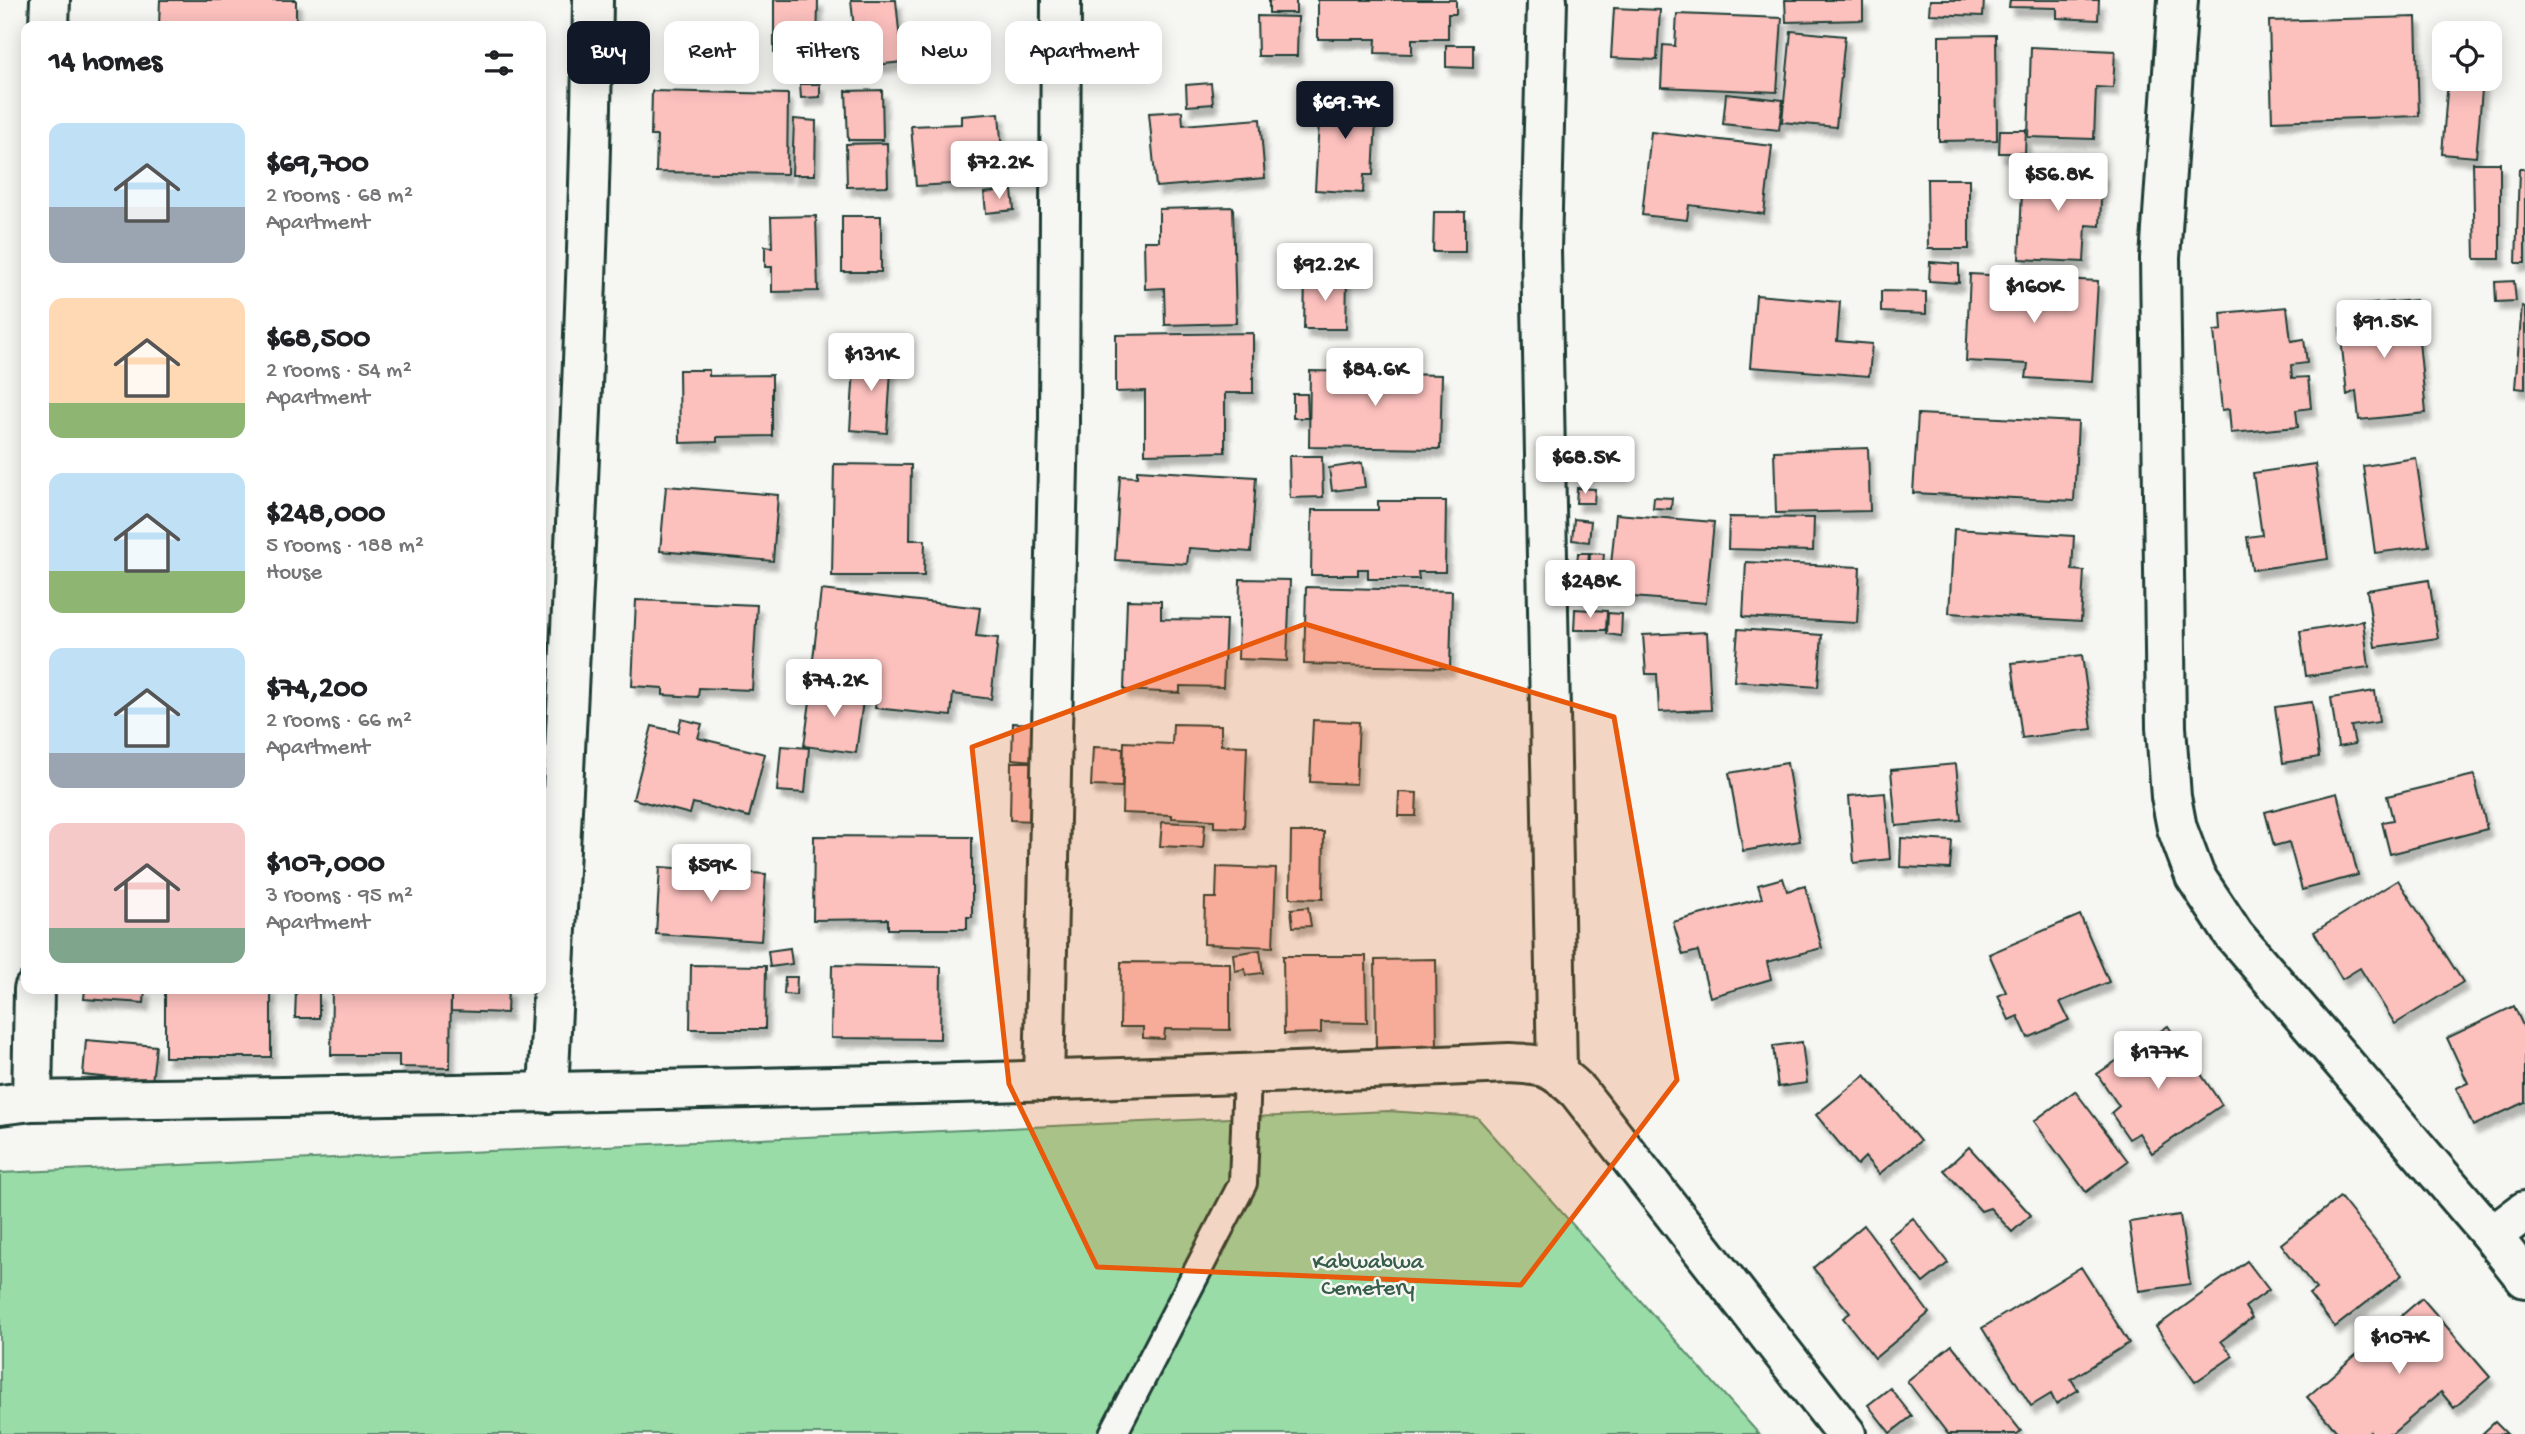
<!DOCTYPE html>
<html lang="en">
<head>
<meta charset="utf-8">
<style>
	body { margin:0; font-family:"Gochi Hand",sans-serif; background:#f2f2f2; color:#202124; height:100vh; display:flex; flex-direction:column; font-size:26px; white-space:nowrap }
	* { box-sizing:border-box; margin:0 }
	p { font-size:23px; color:#757577 }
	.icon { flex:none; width:38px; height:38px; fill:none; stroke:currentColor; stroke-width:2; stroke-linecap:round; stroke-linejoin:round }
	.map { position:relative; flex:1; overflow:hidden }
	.drawer { position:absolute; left:21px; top:21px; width:525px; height:973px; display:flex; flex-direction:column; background:#fff; border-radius:14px; box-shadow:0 4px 18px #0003 }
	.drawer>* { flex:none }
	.hud { position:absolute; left:567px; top:21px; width:665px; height:63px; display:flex; gap:14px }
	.buttons { position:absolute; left:2432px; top:21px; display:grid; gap:14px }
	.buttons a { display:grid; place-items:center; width:70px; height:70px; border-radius:14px; background:#fff; box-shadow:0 4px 18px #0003; font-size:35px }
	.price { position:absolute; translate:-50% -60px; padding:0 16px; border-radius:7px; background:#fff; color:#222; font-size:23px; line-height:46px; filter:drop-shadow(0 2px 4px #0008) }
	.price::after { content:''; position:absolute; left:50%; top:42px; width:21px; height:16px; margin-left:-10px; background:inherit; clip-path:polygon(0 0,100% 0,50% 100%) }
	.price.current { background:#111827; color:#fff }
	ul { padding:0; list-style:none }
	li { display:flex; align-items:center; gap:21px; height:175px; padding:0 28px }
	li span { display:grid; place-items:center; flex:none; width:196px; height:140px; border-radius:14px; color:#555 }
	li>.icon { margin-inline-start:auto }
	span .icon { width:84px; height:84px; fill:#fffc; stroke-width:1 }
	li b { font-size:30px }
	h2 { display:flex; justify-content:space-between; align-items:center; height:84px; padding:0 28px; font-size:30px }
	.chip { padding:0 24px; border-radius:14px; background:#fff; box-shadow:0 4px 18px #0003; font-size:24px; line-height:63px }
	.chip.current { background:#111827; color:#fff }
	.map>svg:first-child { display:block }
</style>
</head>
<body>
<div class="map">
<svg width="2525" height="1434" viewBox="0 0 2525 1434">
	<defs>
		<filter id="shadow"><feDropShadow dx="4.5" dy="8" stdDeviation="2" flood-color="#0004"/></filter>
	</defs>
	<rect width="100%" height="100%" fill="#f6f6f2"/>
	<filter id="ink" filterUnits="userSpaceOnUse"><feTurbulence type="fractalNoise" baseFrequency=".0143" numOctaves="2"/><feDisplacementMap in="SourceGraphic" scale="14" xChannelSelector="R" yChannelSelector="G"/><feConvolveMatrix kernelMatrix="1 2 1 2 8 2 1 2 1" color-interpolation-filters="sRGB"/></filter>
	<g filter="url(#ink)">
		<path fill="#99dca7" stroke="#5c8c6e" stroke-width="2" d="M 1388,1111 L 1477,1117 L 1759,1434 L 0,1434 L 0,1173 Z"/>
		<g fill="#fcc0bd" stroke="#1f3d34" stroke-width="2" filter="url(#shadow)">
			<path d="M 160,0 L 296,0 L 296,26 L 159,26 Z"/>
			<path d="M 774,0 L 818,0 L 817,53 L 774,52 Z"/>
			<path d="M 851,0 L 896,0 L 902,62 L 858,67 Z"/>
			<rect x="1269" y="0" width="27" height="13"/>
			<path d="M 1318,0 L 1456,0 L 1456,14 L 1448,14 L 1448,39 L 1412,39 L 1412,54 L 1375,53 L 1376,39 L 1318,39 Z"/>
			<path d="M 1785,0 L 1863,0 L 1863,20 L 1786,22 Z"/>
			<path d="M 1930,0 L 1984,0 L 1983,16 L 1929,14 Z"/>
			<path d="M 2010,0 L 2099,0 L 2098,20 L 2057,18 L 2057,8 L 2009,7 Z"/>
			<path d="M 1614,8 L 1660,10 L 1657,60 L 1611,58 Z"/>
			<path d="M 1677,14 L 1782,18 L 1777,92 L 1661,87 L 1663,45 L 1675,46 Z"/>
			<path d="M 1257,16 L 1298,17 L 1297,56 L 1258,56 Z"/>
			<path d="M 2416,17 L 2419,116 L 2272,121 L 2269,21 Z"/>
			<path d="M 1791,31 L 1845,36 L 1836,127 L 1782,122 Z"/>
			<path d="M 1996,35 L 1997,140 L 1939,141 L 1939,36 Z"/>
			<path d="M 1446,45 L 1473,45 L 1473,68 L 1446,67 Z"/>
			<path d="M 2031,47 L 2115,51 L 2113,88 L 2096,87 L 2094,139 L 2028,137 Z"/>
			<path d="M 2448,79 L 2483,79 L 2476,157 L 2442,154 Z"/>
			<path d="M 1211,83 L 1213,104 L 1187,106 L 1186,85 Z"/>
			<path d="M 800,84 L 820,84 L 820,97 L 801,98 Z"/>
			<path d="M 1321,87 L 1370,91 L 1368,120 L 1376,121 L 1373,175 L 1364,175 L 1363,193 L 1315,190 Z"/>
			<path d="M 882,90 L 883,140 L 848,140 L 846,91 Z"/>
			<path d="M 652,91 L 788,94 L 787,174 L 656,172 L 657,136 L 651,136 Z"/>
			<path d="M 1726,94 L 1783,100 L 1779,130 L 1723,124 Z"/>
			<path d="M 1182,111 L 1183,125 L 1260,119 L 1265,178 L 1156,187 L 1149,113 Z"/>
			<path d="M 999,113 L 1004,181 L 916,186 L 911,126 L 961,124 L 961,116 Z"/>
			<path d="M 794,119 L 816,121 L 815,175 L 792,175 Z"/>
			<path d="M 2000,130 L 2026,130 L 2025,153 L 1999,153 Z"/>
			<path d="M 1651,132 L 1772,146 L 1764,214 L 1689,205 L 1687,220 L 1642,215 Z"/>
			<path d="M 887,143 L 888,186 L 847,187 L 846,144 Z"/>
			<path d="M 2473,163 L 2500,163 L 2500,259 L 2475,259 Z"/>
			<path d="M 2023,169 L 2102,172 L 2100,226 L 2086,225 L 2084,262 L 2019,259 Z"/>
			<path d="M 2519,169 L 2525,169 L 2525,263 L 2516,263 Z"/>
			<path d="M 1927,179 L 1969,179 L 1969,249 L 1928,249 Z"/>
			<path d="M 1012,190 L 1014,210 L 986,213 L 984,193 Z"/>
			<path d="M 1233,207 L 1236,323 L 1165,325 L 1164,288 L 1145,289 L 1144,241 L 1159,241 L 1159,209 Z"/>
			<path d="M 1434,212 L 1465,212 L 1465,252 L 1433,252 Z"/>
			<path d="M 816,216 L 818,291 L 772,292 L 772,267 L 765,267 L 765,246 L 772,247 L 771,217 Z"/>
			<rect x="842" y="216" width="39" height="56"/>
			<path d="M 1307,246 L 1348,246 L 1348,270 L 1306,269 Z"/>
			<path d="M 1930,262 L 1959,264 L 1959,283 L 1929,281 Z"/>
			<path d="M 1970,274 L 2098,281 L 2092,382 L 2026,378 L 2028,364 L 1966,361 Z"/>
			<path d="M 1305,277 L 1347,277 L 1346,329 L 1304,329 Z"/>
			<path d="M 2514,281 L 2516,301 L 2496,302 L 2495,282 Z"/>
			<path d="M 1881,291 L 1926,292 L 1926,314 L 1881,312 Z"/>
			<path d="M 1756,295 L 1840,302 L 1837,341 L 1872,344 L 1869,376 L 1750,367 Z"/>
			<path d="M 2415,300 L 2426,413 L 2359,420 L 2356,391 L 2347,395 L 2340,328 L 2351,328 L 2350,306 Z"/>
			<path d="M 2522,306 L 2525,307 L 2525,389 L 2515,388 Z"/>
			<path d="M 2287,307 L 2291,341 L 2304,339 L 2307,363 L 2291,365 L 2292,378 L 2308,377 L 2311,408 L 2296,410 L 2298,427 L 2231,433 L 2229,409 L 2222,410 L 2214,331 L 2222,330 L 2221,313 Z"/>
			<path d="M 1253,333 L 1253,393 L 1225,393 L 1225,452 L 1145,454 L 1145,391 L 1116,392 L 1116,335 Z"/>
			<path d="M 855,353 L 892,355 L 887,433 L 850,430 Z"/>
			<path d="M 1369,358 L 1402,359 L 1401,374 L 1442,375 L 1440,449 L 1309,447 L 1310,371 L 1368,372 Z"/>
			<path d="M 679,370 L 709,370 L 709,376 L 772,375 L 772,436 L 717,437 L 717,442 L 680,443 Z"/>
			<path d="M 1293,394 L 1307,394 L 1308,418 L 1293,418 Z"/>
			<path d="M 1918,414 L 2078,422 L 2074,501 L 1913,493 Z"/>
			<path d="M 1868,448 L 1870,511 L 1776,513 L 1774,451 Z"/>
			<path d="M 1289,456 L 1322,456 L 1323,497 L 1290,498 Z"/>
			<path d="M 2416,458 L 2429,546 L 2375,553 L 2363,466 Z"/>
			<path d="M 1362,463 L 1365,487 L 1332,491 L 1329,468 Z"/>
			<path d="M 834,464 L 911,465 L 910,540 L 925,540 L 924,576 L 832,576 Z"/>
			<path d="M 2315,464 L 2328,559 L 2252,570 L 2247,537 L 2262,535 L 2253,473 Z"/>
			<path d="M 1137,470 L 1256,477 L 1251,552 L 1189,548 L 1187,564 L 1115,560 L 1120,476 L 1137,477 Z"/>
			<path d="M 666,486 L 778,495 L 773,561 L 660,551 Z"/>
			<path d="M 1577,488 L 1595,489 L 1594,503 L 1576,503 Z"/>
			<path d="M 1654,497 L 1672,498 L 1671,509 L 1653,508 Z"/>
			<path d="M 1378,501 L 1446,501 L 1445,572 L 1418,572 L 1419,579 L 1368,579 L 1368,569 L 1358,569 L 1358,575 L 1311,575 L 1312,510 L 1378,510 Z"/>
			<path d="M 1616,514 L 1714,522 L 1706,603 L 1608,595 Z"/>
			<path d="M 1729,517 L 1814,518 L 1813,551 L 1728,549 Z"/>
			<path d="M 1574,519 L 1591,521 L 1589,542 L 1572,540 Z"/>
			<path d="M 1954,529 L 2074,536 L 2072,570 L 2084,571 L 2081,621 L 1949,613 Z"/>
			<path d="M 1578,553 L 1589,553 L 1587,575 L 1576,575 Z"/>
			<path d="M 1590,553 L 1604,554 L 1602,575 L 1589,575 Z"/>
			<path d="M 1746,562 L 1860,567 L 1857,623 L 1743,617 Z"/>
			<path d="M 1240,579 L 1290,580 L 1287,661 L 1238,659 Z"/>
			<path d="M 2429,580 L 2438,638 L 2375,647 L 2367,590 Z"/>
			<path d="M 1306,587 L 1452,591 L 1450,668 L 1304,664 Z"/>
			<path d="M 821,590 L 980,608 L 976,636 L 998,638 L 991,699 L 953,694 L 951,716 L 875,708 L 877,692 L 810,685 Z"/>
			<path d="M 636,600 L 757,605 L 752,690 L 699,688 L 698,697 L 663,695 L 663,688 L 632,686 Z"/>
			<path d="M 1127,600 L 1161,601 L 1161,619 L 1226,620 L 1223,687 L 1180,686 L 1180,693 L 1124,690 Z"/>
			<path d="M 1575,609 L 1607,611 L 1606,630 L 1574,630 Z"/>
			<path d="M 1608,613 L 1622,614 L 1621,636 L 1607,634 Z"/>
			<path d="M 2363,621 L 2369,667 L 2306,676 L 2300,631 Z"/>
			<path d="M 1738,629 L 1822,635 L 1818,687 L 1734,681 Z"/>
			<path d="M 1707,632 L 1711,710 L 1659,712 L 1657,674 L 1646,674 L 1643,635 Z"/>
			<path d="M 2082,655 L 2092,729 L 2022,738 L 2012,663 Z"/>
			<path d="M 812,686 L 864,693 L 856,753 L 804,746 Z"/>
			<path d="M 2375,691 L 2379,722 L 2351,726 L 2355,744 L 2338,747 L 2331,698 Z"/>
			<path d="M 2312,702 L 2319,757 L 2283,763 L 2275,707 Z"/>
			<path d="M 681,719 L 702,724 L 698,738 L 765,754 L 749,817 L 693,803 L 690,814 L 633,799 L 652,726 L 678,732 Z"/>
			<path d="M 1313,720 L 1359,722 L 1356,784 L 1310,782 Z"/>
			<path d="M 1013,723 L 1037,724 L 1035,761 L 1012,759 Z"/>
			<path d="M 1173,724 L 1221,725 L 1221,745 L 1247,746 L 1244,828 L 1214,827 L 1214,820 L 1172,818 L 1172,815 L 1122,813 L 1124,742 L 1172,744 Z"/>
			<path d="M 781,746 L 809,748 L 805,793 L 777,791 Z"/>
			<path d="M 1093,747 L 1123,748 L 1122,787 L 1091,786 Z"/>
			<path d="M 1011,762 L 1036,762 L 1035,821 L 1010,820 Z"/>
			<path d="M 1787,763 L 1800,841 L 1743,851 L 1729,773 Z"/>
			<path d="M 1956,764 L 1961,820 L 1896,826 L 1891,770 Z"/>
			<path d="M 2474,775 L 2487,829 L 2390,854 L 2382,822 L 2393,820 L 2387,796 Z"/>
			<path d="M 1399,792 L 1417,793 L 1416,816 L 1398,816 Z"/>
			<path d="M 1885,793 L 1890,859 L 1854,863 L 1849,796 Z"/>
			<path d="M 2337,793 L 2358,875 L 2302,890 L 2289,842 L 2274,846 L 2265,812 Z"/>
			<path d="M 1162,822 L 1205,824 L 1203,848 L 1160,846 Z"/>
			<path d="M 1291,832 L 1324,832 L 1323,899 L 1290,898 Z"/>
			<path d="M 814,836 L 972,837 L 972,917 L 967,917 L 967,929 L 888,929 L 888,919 L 813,920 Z"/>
			<path d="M 1901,838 L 1952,841 L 1950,869 L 1900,867 Z"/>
			<path d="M 660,867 L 766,874 L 761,941 L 656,934 Z"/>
			<path d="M 1217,867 L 1276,869 L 1273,947 L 1204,944 L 1205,898 L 1216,898 Z"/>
			<path d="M 1783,878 L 1787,891 L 1805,886 L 1822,948 L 1767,962 L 1771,979 L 1710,997 L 1698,951 L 1683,955 L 1673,922 L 1762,898 L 1758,885 Z"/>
			<path d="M 2398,880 L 2463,982 L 2395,1024 L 2360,968 L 2342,979 L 2314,932 Z"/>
			<path d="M 1308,907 L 1311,926 L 1293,927 L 1291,909 Z"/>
			<path d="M 2080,915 L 2109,982 L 2060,1002 L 2069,1020 L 2028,1038 L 2018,1016 L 2009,1020 L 1998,996 L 2006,992 L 1989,954 Z"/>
			<path d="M 790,948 L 792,964 L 770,967 L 768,951 Z"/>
			<path d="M 1260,950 L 1263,973 L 1246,975 L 1245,969 L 1235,971 L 1233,954 Z"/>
			<path d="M 1283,956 L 1366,956 L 1367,1023 L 1321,1022 L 1321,1033 L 1284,1034 Z"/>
			<path d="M 1436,959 L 1437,1050 L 1376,1051 L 1375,960 Z"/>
			<path d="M 1121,962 L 1230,963 L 1230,1030 L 1165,1029 L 1164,1039 L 1143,1038 L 1143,1027 L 1120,1027 Z"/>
			<path d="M 691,965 L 766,966 L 765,1029 L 690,1029 Z"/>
			<path d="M 832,965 L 941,967 L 940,1039 L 831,1038 Z"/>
			<path d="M 785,977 L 797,977 L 796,995 L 784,994 Z"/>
			<path d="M 85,989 L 145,989 L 144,1003 L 84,999 Z"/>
			<rect x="165" y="989" width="106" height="68"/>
			<path d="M 332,989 L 451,990 L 450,1068 L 399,1067 L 399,1055 L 331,1055 Z"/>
			<path d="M 451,989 L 508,989 L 507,1013 L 451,1011 Z"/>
			<path d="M 296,991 L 319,992 L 319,1018 L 295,1018 Z"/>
			<path d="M 2514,1006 L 2525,1030 L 2525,1102 L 2473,1126 L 2456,1088 L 2468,1083 L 2447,1038 Z"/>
			<path d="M 2168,1026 L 2222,1105 L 2152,1153 L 2139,1133 L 2129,1139 L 2111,1113 L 2119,1106 L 2097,1074 Z"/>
			<path d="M 86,1040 L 156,1046 L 152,1082 L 83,1075 Z"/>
			<path d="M 1802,1042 L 1807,1083 L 1778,1087 L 1773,1046 Z"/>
			<path d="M 1865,1075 L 1920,1141 L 1879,1174 L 1865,1157 L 1857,1165 L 1816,1115 Z"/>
			<path d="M 2075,1091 L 2128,1161 L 2086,1192 L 2034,1121 Z"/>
			<path d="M 1969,1147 L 2031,1215 L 2012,1232 L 1990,1208 L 1981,1211 L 1944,1170 Z"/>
			<path d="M 2340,1197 L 2402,1275 L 2335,1327 L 2309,1294 L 2316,1289 L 2281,1244 Z"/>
			<path d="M 2180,1215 L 2190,1284 L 2139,1291 L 2129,1222 Z"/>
			<path d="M 1913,1218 L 1948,1263 L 1923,1283 L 1888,1238 Z"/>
			<path d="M 1864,1225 L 1929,1313 L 1875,1358 L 1843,1318 L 1850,1313 L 1813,1268 Z"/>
			<path d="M 2247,1261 L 2269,1290 L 2245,1307 L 2252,1318 L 2221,1341 L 2233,1356 L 2195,1382 L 2156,1327 Z"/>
			<path d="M 2081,1267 L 2129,1343 L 2071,1379 L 2078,1390 L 2056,1404 L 2051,1394 L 2031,1406 L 1982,1328 Z"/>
			<path d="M 2422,1298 L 2490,1377 L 2454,1408 L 2441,1392 L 2392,1434 L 2372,1434 L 2370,1431 L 2366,1434 L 2339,1434 L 2307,1397 Z"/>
			<path d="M 1952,1345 L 2021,1431 L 2017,1434 L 1948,1434 L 1907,1381 Z"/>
			<path d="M 1890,1388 L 1912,1416 L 1890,1433 L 1868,1405 Z"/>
			<path d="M 2495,1422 L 2507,1434 L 2482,1434 Z"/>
		</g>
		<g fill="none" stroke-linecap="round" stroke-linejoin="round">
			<defs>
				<path id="lane" d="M 1113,1434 L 1243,1183 L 1247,1075"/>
				<g id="street">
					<path d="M 1547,0 L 1541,250 L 1557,1071"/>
					<path d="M 2178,0 L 2160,258 L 2166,727 L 2171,797 L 2177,828 L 2195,876 L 2234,935 L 2492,1236 L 2525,1278"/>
					<path d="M 49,26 L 50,0"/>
					<path d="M 1044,1081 L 1059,423 L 1061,0"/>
					<path d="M 548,1093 C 565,729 588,364 593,0"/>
					<path d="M 32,1101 L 34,989"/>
					<path d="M 0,1105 L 32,1101 C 524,1093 1016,1086 1508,1063 C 1545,1065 1550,1065 1578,1091 L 1846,1434"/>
					<path d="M 2492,1236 L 2525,1211"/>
				</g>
			</defs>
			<use href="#lane" stroke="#1f3d34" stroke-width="32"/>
			<use href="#street" stroke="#1f3d34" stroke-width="44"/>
			<use href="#lane" stroke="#f6f6f2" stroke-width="26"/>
			<use href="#street" stroke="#f6f6f2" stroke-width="38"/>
		</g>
	</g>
	<path fill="#e8590c" fill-opacity="0.2" stroke="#e8590c" stroke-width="5" stroke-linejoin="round" d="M 1305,624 L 1614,717 L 1677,1080 L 1521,1285 L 1097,1267 L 1009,1084 L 972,747 Z"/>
	<g text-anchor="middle" stroke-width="5" stroke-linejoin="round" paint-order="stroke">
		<g font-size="23" fill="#375d4b" stroke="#f6f6f2">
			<text x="1368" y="1268">Kabwabwa<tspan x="1368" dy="26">Cemetery</tspan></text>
		</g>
	</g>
</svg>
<div class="buttons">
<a><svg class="icon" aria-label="locate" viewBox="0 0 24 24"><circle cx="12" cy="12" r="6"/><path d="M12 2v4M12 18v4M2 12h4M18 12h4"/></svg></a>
</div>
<b class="price current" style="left:1345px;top:141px">$69.7K</b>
<b class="price" style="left:999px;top:201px">$72.2K</b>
<b class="price" style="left:2058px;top:213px">$56.8K</b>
<b class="price" style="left:1325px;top:303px">$92.2K</b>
<b class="price" style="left:2034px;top:325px">$160K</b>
<b class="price" style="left:2384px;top:360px">$91.5K</b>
<b class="price" style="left:871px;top:393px">$131K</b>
<b class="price" style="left:1375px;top:408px">$84.6K</b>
<b class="price" style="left:1585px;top:496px">$68.5K</b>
<b class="price" style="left:1590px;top:620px">$248K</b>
<b class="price" style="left:834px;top:719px">$74.2K</b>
<b class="price" style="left:711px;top:904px">$59K</b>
<b class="price" style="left:2158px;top:1091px">$177K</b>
<b class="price" style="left:2399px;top:1376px">$107K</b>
<div class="hud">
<a class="chip current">Buy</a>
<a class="chip">Rent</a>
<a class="chip">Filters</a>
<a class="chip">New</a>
<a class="chip">Apartment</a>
</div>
<section class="drawer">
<h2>14 homes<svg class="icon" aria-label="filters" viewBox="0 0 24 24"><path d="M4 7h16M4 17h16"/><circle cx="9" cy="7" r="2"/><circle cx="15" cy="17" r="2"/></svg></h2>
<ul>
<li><span style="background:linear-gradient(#bfe0f5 60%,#9aa5b1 0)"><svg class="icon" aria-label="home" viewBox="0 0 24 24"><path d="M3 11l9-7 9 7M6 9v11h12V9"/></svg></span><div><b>$69,700</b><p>2 rooms · 68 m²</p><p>Apartment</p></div></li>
<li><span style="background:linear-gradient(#ffd9b3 75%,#8fb573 0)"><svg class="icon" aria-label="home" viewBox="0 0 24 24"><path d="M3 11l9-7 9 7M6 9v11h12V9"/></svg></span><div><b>$68,500</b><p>2 rooms · 54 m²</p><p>Apartment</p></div></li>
<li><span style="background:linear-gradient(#bfe0f5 70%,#8fb573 0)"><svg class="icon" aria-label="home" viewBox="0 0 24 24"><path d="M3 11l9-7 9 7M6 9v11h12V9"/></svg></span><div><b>$248,000</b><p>5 rooms · 188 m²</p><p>House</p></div></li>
<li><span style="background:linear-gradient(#bfe0f5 75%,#9aa5b1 0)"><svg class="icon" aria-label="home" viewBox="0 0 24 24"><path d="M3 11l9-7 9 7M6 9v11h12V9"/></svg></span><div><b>$74,200</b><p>2 rooms · 66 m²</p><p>Apartment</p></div></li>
<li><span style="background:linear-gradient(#f6c9c9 75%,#7fa58c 0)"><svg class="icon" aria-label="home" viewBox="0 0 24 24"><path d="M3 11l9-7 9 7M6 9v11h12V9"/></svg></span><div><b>$107,000</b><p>3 rooms · 95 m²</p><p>Apartment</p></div></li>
</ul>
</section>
</div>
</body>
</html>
